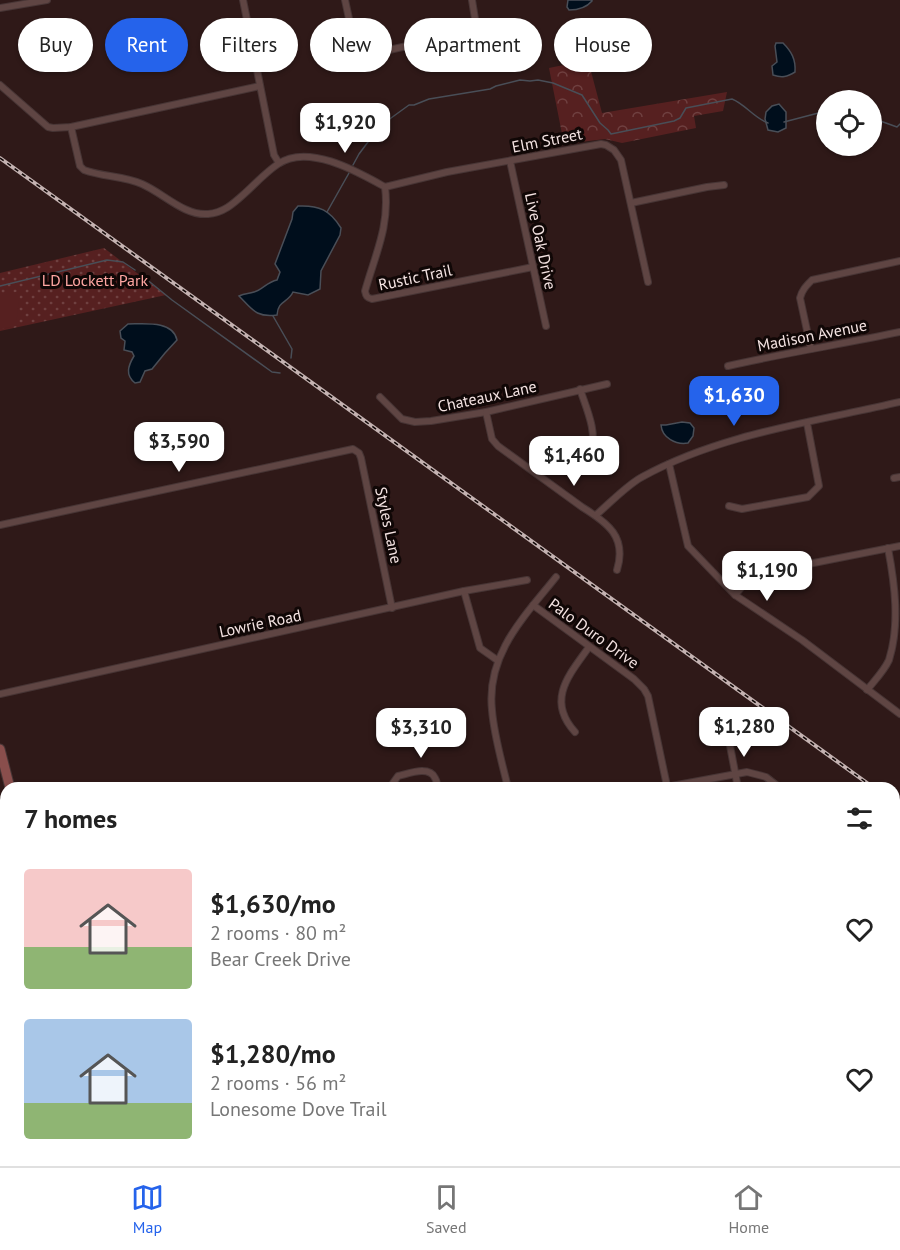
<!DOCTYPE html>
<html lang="en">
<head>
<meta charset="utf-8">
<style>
	body { margin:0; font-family:"PT Sans",sans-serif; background:#f6f6f6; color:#222; height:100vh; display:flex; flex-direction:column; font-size:22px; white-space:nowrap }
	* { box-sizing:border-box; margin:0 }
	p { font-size:20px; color:#767676 }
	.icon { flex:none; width:33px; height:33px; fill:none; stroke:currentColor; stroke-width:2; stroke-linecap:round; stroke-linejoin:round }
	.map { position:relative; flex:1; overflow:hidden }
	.drawer { position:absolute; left:0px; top:782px; width:900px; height:386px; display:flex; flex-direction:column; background:#fff; border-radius:18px 18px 0 0; box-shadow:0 2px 4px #0004 }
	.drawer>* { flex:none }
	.top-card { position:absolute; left:18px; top:18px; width:864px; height:54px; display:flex; gap:12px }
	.fabs { position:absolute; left:816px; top:90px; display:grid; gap:12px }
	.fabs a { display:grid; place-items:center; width:66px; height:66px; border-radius:50%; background:#fff; box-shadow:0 2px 4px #0004; font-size:30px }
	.price { position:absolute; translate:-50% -51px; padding:0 14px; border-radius:12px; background:#fff; color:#222; font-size:20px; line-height:39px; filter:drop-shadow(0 2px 3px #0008) }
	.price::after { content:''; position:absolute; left:50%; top:36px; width:18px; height:14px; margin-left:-9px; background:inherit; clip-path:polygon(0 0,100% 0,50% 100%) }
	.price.on { background:#2563eb; color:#fff }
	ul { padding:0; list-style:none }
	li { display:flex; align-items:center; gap:18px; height:150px; padding:0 24px }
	li span { display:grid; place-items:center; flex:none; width:168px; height:120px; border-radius:6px; color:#555 }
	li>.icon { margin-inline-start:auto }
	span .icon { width:72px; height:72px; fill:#fffc; stroke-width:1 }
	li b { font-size:26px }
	h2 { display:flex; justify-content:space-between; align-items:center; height:72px; padding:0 24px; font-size:26px }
	.tag { padding:0 21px; border-radius:27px; background:#fff; box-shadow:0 2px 4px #0004; font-size:21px; line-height:54px }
	.tag.on { background:#2563eb; color:#fff }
	.menu { display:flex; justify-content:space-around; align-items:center; height:84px; border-top:2px solid #e0e0e0; background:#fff; font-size:16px; color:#767676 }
	.menu a { display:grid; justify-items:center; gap:3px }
	.menu .on { color:#2563eb }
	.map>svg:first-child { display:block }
</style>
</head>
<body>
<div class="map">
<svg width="900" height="1166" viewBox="0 0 900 1166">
	<defs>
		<pattern id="grass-dots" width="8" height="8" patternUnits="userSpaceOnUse" patternTransform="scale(1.5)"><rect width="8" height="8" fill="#562020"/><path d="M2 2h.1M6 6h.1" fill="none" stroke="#6f4040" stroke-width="1.8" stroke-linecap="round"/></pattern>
		<pattern id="forest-crowns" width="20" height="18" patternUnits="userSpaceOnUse" patternTransform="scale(1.5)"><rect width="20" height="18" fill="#562020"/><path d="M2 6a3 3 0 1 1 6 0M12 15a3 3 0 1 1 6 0" fill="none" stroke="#6f4040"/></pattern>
	</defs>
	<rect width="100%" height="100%" fill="#2f1918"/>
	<path fill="url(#grass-dots)" d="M 104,248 L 166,295 L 0,331 L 0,273 Z"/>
	<g fill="url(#forest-crowns)">
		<path d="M 588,60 L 602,113 L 727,92 L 723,111 L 694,116 L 696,128 L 622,143 L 605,139 L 564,144 L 549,68 Z"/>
		<path d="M 894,940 L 900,940 L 900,1166 L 896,1166 L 900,1160 L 900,1088 L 894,1066 Z"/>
	</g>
	<path fill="#562020" d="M 20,291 L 16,326 L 0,329 L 0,296 Z"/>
	<g fill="#000e1c" stroke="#494e57" stroke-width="1.5">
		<path d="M 568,0 L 592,0 L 592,1 C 586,8 578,10 569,10 L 567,7 Z"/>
		<path d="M 776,43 L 783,43 C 791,51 796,59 795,72 C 787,77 782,78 773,75 L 772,66 L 777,62 L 775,46 Z"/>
		<path d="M 779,104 L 786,112 L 786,128 L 778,132 L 768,130 L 765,119 L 766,112 L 772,106 Z"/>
		<path d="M 298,206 C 319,205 330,210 341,228 L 340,235 L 321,271 L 320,289 L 308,295 L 293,292 C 288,303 278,300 277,315 C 256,318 252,309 239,296 C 245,293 248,294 254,292 C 262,290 267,282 277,280 L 280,272 L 275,264 L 292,219 L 293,212 Z"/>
		<path d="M 128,324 C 143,324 173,320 177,340 L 165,353 L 152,369 L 145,371 L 140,382 L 135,383 C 125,375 128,366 134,356 L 132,352 L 124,350 L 125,341 L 121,338 L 120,331 Z"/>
		<path d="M 682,422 L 690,423 L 694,428 L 693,436 L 688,443 C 676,445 662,438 661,425 L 666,425 Z"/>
		<path d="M 0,1128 L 6,1132 L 6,1161 L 23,1161 L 24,1166 L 0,1166 Z"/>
	</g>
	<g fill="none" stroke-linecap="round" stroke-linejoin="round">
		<g stroke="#494e57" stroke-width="1.5">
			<path d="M 872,118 L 897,127 L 900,124"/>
			<path d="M 784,122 L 826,111"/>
			<path d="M 353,165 L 359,154 L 380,126 L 409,105 L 414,105 L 429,99 L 490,89 L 496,86 L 520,80 L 530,81 L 538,80 L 553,83 L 582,95 L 600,123 L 608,130 L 611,134 L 674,121 L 680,118 L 686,108 L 732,99 C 745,104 754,118 768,123"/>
			<path d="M 327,212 L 349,173"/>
			<path d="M 140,274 L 172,300 L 272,372 L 280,373"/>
			<path d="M 0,286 L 107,260 L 123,262 L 135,270"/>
			<path d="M 273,316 L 292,349 L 291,358"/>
			<path d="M 894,966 L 900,965"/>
			<path d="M 894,989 L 900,984"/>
			<path d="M 894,999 L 896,1001 L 894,1007 L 897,1010 L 900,1008"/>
		</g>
		<defs>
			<g id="minor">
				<path d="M 243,0 L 274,155 L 279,163"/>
				<path d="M 345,0 L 356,51 L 358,55 L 362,56 L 470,32 L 473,30 L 476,25 L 472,0"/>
				<path d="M 0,8 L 47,0"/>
				<path d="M 0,85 L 48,127 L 53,128 L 71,127 L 260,86"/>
				<path d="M 71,127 L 80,166 L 84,170 C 103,177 124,176 142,184 C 163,193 184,216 208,214 C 223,213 233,204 244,194 C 255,184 266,172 278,164 C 308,143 358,172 385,187 C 390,226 375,255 365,291 C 366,296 367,298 372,299 L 533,267"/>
				<path d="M 510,161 L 546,326"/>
				<path d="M 385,187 L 447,172 L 601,144 L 606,145 L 614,150 L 621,160 L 648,282"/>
				<path d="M 631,203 L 707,187 L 724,185"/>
				<path d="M 811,349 L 800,298 C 802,290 806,286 812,280 L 900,261"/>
				<path d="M 728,366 C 785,353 843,344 900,332"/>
				<path d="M 580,389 C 585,405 599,435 590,450"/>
				<path d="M 380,397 L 402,419 L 415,422 L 431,421 L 486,412 L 607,384"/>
				<path d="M 486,412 L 492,439 L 498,446 L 582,507 C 608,523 627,537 617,570"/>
				<path d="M 669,464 L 688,546 L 735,595 L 802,640 L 900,714"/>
				<path d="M 894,478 L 900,477"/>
				<path d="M 729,506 L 742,509 L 808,497 L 819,486 L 807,423"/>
				<path d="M 596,515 C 609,504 627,485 642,477 C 720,434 813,422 900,402"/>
				<path d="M 0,525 L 353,449 L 359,453 L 361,458 L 392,608"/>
				<path d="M 464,591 L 480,648 L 497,660"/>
				<path d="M 735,595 L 747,581 L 768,572 L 900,546"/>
				<path d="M 533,605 L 634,679 L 644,689 L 648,696 L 667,786"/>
				<path d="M 867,690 C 875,680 884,671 889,660 C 900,625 895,585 888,548"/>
				<path d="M 0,694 L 464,591 L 527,580"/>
				<path d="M 730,727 L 728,735 L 738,788"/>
				<path d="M 575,732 C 546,700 569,675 589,647"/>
				<path d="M 393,783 L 398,776 C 408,774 429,765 435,778 C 437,781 437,784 438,788"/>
				<path d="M 508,788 C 502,762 494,736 492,710 C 486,654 524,617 556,577"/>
				<path d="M 661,788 L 747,772 L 766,777 L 780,788"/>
				<path d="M 0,836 L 6,833"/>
				<path d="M 894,869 L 900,873"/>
				<path d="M 0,954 L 6,953"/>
				<path d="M 0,1040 L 6,1039"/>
				<path d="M 0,1116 L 6,1115"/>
				<path d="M 137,1161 L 139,1166"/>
				<path d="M 500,1161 L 501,1166"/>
				<path d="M 574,1161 L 575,1166"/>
				<path d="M 653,1161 L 654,1166"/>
				<path d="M 730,1161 L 731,1166"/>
				<path d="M 844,1161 L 845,1166"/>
				<path d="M 35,1164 L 49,1161"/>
				<path d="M 72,1166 L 90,1162"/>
				<path d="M 223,1166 L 226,1161"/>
			</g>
			<g id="secondary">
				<path d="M 0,749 L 10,788"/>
				<path d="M 90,1161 L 91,1166"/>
			</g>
		</defs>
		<use href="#minor" stroke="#473535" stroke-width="8"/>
		<use href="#secondary" stroke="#473535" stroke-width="11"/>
		<use href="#minor" stroke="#5f4543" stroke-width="6"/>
		<use href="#secondary" stroke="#894e4c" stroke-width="9"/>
		<defs>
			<g id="rail">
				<path d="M 0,158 L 874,788"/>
				<path d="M 894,802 L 900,806"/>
			</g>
		</defs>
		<use href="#rail" stroke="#c4b2b1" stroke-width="4"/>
		<use href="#rail" stroke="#100706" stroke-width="1.5" stroke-dasharray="4.5" stroke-linecap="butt"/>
	</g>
	<g text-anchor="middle" stroke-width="6" stroke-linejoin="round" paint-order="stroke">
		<g font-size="16" fill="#f4e3e2" stroke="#100706">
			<text transform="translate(547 140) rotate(-11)" y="6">Elm Street</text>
			<text transform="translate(541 241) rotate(78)" y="6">Live Oak Drive</text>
			<text transform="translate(415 277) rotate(-12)" y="6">Rustic Trail</text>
			<text transform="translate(812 335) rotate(-11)" y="6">Madison Avenue</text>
			<text transform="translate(487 396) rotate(-12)" y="6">Chateaux Lane</text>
			<text transform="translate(389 525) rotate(78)" y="6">Styles Lane</text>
			<text transform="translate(260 623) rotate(-12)" y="6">Lowrie Road</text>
			<text transform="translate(594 633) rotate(36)" y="6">Palo Duro Drive</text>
		</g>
		<g font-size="16" fill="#ffa6a2" stroke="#100706">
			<text x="95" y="286">LD Lockett Park</text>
		</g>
	</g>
</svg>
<div class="fabs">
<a><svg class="icon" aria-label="locate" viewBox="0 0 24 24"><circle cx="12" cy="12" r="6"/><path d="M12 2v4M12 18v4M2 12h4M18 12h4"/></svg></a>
</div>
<b class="price" style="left:345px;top:154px">$1,920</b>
<b class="price on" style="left:734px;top:427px">$1,630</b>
<b class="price" style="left:179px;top:473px">$3,590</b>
<b class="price" style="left:574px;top:487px">$1,460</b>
<b class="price" style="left:767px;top:602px">$1,190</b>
<b class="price" style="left:744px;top:758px">$1,280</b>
<b class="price" style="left:421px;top:759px">$3,310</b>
<div class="top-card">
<a class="tag">Buy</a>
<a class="tag on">Rent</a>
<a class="tag">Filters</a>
<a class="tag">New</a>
<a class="tag">Apartment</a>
<a class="tag">House</a>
</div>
<section class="drawer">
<h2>7 homes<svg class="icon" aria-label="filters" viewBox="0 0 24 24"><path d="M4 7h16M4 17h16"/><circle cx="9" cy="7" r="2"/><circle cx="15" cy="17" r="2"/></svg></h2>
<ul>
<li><span style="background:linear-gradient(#f6c9c9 65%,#8fb573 0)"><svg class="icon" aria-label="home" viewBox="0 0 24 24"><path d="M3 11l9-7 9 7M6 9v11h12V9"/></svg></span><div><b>$1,630/mo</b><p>2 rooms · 80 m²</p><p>Bear Creek Drive</p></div><svg class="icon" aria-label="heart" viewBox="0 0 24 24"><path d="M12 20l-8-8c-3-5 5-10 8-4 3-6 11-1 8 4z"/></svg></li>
<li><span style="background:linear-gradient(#a9c7e8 70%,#8fb573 0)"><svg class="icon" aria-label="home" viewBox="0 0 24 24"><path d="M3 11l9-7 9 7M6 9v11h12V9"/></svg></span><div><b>$1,280/mo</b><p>2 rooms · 56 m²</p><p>Lonesome Dove Trail</p></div><svg class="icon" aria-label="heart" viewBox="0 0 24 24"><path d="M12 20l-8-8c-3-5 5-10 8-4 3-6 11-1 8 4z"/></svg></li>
</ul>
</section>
</div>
<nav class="menu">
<a class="on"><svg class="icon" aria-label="map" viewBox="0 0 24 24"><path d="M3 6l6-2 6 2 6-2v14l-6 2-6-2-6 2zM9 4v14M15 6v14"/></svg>Map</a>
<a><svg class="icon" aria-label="saved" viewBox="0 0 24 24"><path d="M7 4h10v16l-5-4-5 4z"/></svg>Saved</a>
<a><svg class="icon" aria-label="home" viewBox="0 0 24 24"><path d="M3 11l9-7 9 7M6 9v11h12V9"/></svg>Home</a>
</nav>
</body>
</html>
